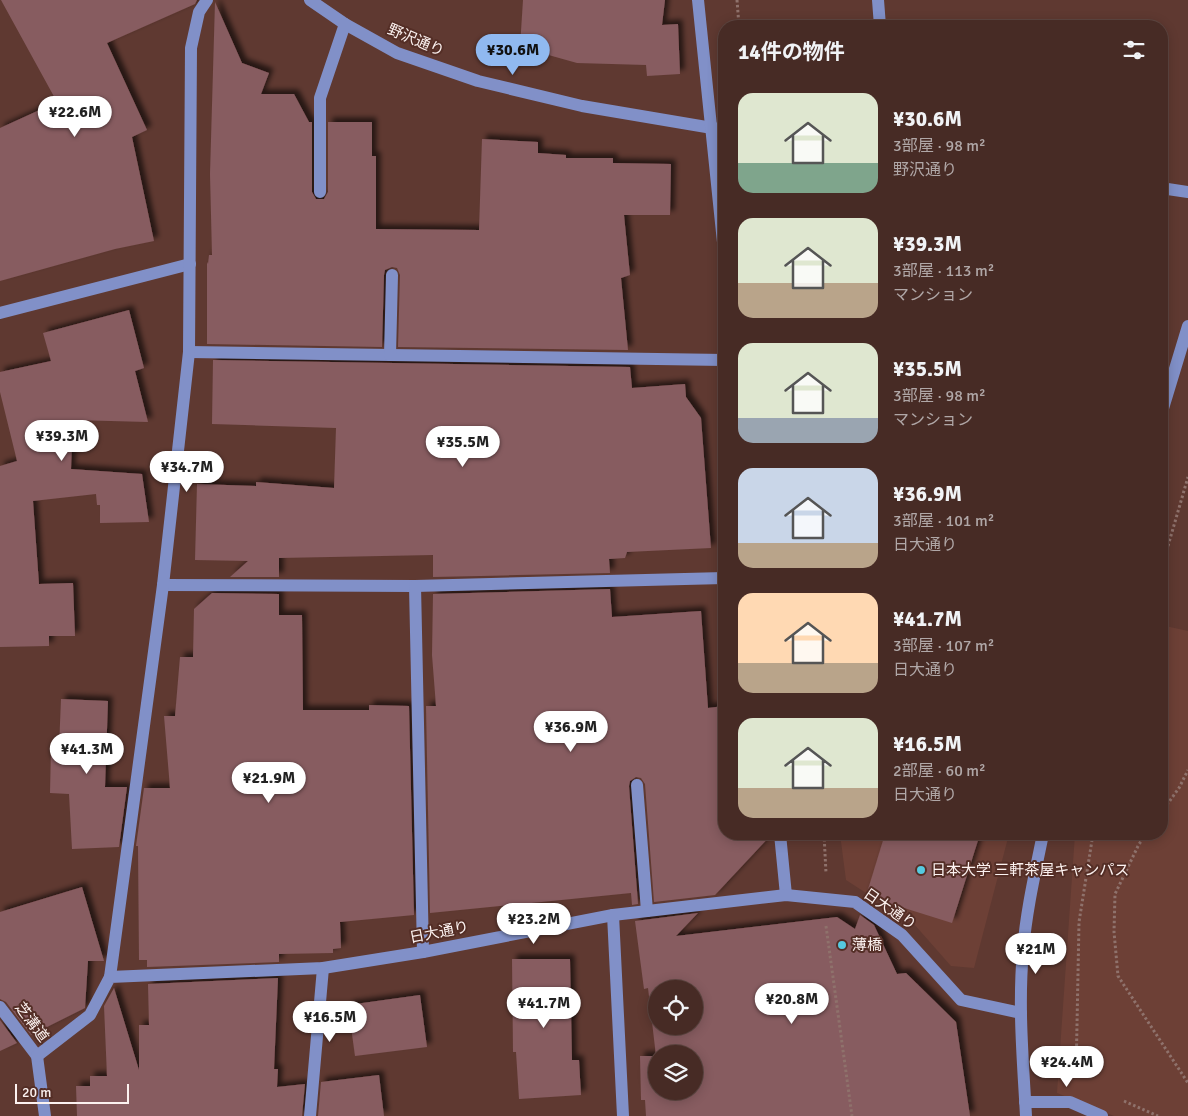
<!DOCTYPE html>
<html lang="ja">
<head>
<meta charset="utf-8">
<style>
	body { margin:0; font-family:Signika,"Noto Sans JP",sans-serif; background:#513732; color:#f1f3f6; height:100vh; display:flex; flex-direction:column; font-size:19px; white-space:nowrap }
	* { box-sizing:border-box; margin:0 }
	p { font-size:16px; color:#b0a7a7 }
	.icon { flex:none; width:28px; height:28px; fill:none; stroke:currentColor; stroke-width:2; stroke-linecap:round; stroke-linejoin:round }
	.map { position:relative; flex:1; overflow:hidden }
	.side { position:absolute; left:718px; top:20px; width:450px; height:820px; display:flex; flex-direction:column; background:#472b25; border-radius:20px; box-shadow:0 2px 12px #0003,0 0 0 1px #5f4742 }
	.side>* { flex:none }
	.tools { position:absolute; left:648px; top:980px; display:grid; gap:10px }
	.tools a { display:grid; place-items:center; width:55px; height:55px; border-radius:50%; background:#472b25; box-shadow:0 2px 12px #0003,0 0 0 1px #5f4742; font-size:25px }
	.scale { position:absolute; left:15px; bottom:12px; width:114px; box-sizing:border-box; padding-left:5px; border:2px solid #fcf2f0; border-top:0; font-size:14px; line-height:18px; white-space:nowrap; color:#fcf2f0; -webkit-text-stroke:4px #542e26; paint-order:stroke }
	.price { position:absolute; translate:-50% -42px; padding:0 11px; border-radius:18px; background:#fff; color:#222; font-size:16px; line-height:32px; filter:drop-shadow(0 1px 2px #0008) }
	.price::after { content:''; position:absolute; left:50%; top:30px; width:15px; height:11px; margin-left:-8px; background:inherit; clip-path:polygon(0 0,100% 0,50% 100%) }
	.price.selected { background:#90b9f0; color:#111 }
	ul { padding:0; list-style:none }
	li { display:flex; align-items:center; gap:15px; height:125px; padding:0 20px }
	li span { display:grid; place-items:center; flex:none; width:140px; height:100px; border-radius:15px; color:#555 }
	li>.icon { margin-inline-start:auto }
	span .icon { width:60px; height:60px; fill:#fffc; stroke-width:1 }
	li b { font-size:21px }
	h2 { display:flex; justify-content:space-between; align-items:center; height:60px; padding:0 20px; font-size:21px }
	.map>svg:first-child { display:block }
</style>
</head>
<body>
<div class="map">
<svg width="1188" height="1116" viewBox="0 0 1188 1116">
	<defs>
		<filter id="shadow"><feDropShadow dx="4.5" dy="-4.5" stdDeviation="2.5" flood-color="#0009"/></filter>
	</defs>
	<rect width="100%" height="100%" fill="#5f3931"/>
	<g fill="#6d4036">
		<path d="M 1161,625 L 1188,631 L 1188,1116 L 1114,1116 L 1057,1093 L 1075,834 L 1161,834 Z"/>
		<path d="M 840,834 L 1009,834 L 974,968 L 951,966 L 914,924 L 846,880 Z"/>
	</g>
	<g fill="#875c60" fill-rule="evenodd" filter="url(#shadow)">
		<path d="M 1,0 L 197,0 L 195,4 L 107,43 L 147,130 L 132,137 L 154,241 L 115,249 L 0,281 L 0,128 L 57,102 Z"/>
		<path d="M 523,0 L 665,0 L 662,25 L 678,24 L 680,74 L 647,76 L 646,65 L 577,63 L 520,47 Z"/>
		<path d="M 215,2 L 242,63 L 269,73 L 261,94 L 294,94 L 309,122 L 312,122 L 312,192 L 316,199 L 324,199 L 328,192 L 328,122 L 372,122 L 372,156 L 376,156 L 376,229 L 479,230 L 482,139 L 538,142 L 538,153 L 566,155 L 566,158 L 613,158 L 613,163 L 671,164 L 670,215 L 624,215 L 630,275 L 621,278 L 628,350 L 398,347 L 400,275 L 397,268 L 392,267 L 385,270 L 384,275 L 382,347 L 207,344 L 207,262 L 208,264 L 209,255 L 212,255 L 210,174 Z"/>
		<path d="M 129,310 L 144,368 L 135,371 L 148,422 L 73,420 L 71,469 L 142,474 L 149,522 L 100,523 L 100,505 L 97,505 L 96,494 L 33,501 L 39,584 L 73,583 L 75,636 L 49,636 L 49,646 L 0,647 L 0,466 L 17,461 L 0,392 L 0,372 L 51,361 L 43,333 Z"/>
		<path d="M 213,360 L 630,367 L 632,388 L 685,384 L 686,397 L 701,418 L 711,548 L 627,552 L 625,558 L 609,559 L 610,573 L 433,577 L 433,555 L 279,558 L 279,577 L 230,577 L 248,561 L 195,560 L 197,484 L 256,486 L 256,482 L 334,488 L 336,428 L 212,424 Z"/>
		<path d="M 610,589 L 612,617 L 701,611 L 708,708 L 724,706 L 724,834 L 772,834 L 715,895 L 654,902 L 645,784 L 641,778 L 636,777 L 630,781 L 629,786 L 638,904 L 632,905 L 631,893 L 430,913 L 426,706 L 436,706 L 432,655 L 433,594 Z"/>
		<path d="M 212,593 L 279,594 L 279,615 L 302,615 L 303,710 L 369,710 L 369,705 L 409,706 L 414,915 L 340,922 L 341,948 L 333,949 L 333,953 L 279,954 L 279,962 L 147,967 L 147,960 L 139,960 L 138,846 L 136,846 L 144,788 L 170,788 L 164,716 L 175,716 L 180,657 L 193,657 L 194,609 Z"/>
		<path d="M 61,699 L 108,701 L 105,787 L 127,787 L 119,847 L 72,849 L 69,794 L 50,793 L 51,748 L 59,748 Z"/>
		<path d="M 885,834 L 980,834 L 952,923 L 866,896 Z"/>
		<path d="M 82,887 L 104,961 L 88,961 L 85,1008 L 31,1035 L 6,1002 L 0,999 L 0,912 Z"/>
		<path d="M 698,913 L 676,936 L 837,917 L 855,929 L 860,915 L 874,925 L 897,974 L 906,973 L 956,1022 L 970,1116 L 646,1116 L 645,1100 L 641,1100 L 640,1056 L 656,1056 L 648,988 L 644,989 L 635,921 ZM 656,989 L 694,989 L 694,1026 L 656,1026 ZM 656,1054 L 694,1054 L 694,1091 L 656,1091 Z"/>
		<path d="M 512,959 L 570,959 L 572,1060 L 579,1060 L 581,1095 L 519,1099 L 516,1052 L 513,1052 Z"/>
		<path d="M 278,978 L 274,1069 L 278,1069 L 277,1087 L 305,1084 L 302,1116 L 77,1116 L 76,1086 L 90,1086 L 90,1076 L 107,1076 L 104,1006 L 114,988 L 139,1070 L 139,1025 L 149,1025 L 148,984 Z"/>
		<path d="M 420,995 L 427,1047 L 355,1056 L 348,1005 Z"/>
		<path d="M 0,1020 L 17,1043 L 0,1051 Z"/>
		<path d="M 379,1075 L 384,1116 L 318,1116 L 321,1082 Z"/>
	</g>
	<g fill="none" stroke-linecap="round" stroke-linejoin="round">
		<g stroke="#8f726c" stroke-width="3" stroke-dasharray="2.5 2.5" stroke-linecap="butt">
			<path d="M 737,0 L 739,26"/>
			<path d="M 1161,570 L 1188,477"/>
			<path d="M 1161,813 L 1179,788 L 1188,770"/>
			<path d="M 824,834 L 826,873"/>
			<path d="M 1147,834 L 1139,844 L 1115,894 L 1114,932 L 1118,976 L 1188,1083"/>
			<path d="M 826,926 L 852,1116"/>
			<path d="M 1076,1076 L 1079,922 L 1093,834"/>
			<path d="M 1124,1101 L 1158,1116"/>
		</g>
		<g stroke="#8190c8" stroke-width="12">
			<path d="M 310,0 L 345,24 L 397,53 L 478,81 L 582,106 L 724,130"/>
			<path d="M 698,0 L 724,252"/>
			<path d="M 878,0 L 880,26"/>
			<path d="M 1161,188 L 1188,192"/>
			<path d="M 320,192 L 320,98 L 345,24"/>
			<path d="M 0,313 L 190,264"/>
			<path d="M 189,352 L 724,360"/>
			<path d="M 390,355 L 392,275"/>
			<path d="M 1161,415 L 1188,326"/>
			<path d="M 163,585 L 415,586 L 724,578"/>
			<path d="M 415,586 L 423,952"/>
			<path d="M 637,785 L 647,911"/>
			<path d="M 780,834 L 786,895"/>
			<path d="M 613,915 L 623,1116"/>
			<path d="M 110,977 L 163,585 L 189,352 L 191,48 L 199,12 L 207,0"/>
			<path d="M 0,1007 L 37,1056 L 45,1116"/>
			<path d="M 37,1056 L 90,1015 L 110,977 L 323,968 L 423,952 L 613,915 L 786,895 L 855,902 L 902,935 L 961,1000 L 1021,1013"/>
			<path d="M 1025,1102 L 1070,1102 L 1102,1116"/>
			<path d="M 310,1116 L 323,968"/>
			<path d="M 1026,1116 C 1023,1061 1018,1006 1023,951 C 1026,912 1035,873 1043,834"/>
		</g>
	</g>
	<g fill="#55cae0" stroke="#542e26" stroke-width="2">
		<circle cx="921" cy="870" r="5"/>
		<circle cx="842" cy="945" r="5"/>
	</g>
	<g text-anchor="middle" stroke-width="4" stroke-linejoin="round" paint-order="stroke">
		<g font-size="15" fill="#fcf2f0" stroke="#542e26">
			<text transform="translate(416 40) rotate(23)" y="5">野沢通り</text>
			<text transform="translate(890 909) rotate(35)" y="5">日大通り</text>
			<text transform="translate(439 932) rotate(-11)" y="5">日大通り</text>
			<text transform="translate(32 1022) rotate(53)" y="5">芝溝道</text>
		</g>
		<g font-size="15" fill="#fcf2f0" stroke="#542e26" text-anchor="start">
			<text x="931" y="875">日本大学 三軒茶屋キャンパス</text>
			<text x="852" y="950">薄橋</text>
		</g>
	</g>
</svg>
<div class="tools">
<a><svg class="icon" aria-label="locate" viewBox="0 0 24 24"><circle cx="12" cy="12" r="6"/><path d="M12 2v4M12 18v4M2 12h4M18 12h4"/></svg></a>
<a><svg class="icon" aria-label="layers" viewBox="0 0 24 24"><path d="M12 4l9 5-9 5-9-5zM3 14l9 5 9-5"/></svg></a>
</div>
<div class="scale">20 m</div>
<b class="price selected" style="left:513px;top:76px">¥30.6M</b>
<b class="price" style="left:75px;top:138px">¥22.6M</b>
<b class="price" style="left:62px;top:462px">¥39.3M</b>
<b class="price" style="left:463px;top:468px">¥35.5M</b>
<b class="price" style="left:187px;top:493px">¥34.7M</b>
<b class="price" style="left:571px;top:753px">¥36.9M</b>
<b class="price" style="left:87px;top:775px">¥41.3M</b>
<b class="price" style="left:269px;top:804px">¥21.9M</b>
<b class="price" style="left:534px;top:945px">¥23.2M</b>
<b class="price" style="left:1036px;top:975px">¥21M</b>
<b class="price" style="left:792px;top:1025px">¥20.8M</b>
<b class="price" style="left:544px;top:1029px">¥41.7M</b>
<b class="price" style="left:330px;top:1043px">¥16.5M</b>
<b class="price" style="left:1067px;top:1088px">¥24.4M</b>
<section class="side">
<h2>14件の物件<svg class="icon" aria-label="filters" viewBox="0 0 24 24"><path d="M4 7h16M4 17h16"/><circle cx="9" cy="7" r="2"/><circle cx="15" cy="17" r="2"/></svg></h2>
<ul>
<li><span style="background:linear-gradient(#dfe7d0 70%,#7fa58c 0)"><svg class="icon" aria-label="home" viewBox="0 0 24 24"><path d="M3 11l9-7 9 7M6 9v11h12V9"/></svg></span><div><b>¥30.6M</b><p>3部屋 · 98 m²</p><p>野沢通り</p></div></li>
<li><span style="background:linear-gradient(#dfe7d0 65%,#b9a48a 0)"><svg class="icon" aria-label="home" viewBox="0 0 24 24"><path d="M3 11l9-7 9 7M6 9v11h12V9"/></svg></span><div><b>¥39.3M</b><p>3部屋 · 113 m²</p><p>マンション</p></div></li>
<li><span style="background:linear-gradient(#dfe7d0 75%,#9aa5b1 0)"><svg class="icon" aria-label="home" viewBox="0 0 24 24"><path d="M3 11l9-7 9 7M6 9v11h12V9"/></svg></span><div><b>¥35.5M</b><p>3部屋 · 98 m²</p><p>マンション</p></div></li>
<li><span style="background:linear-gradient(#c9d6e8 75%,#b9a48a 0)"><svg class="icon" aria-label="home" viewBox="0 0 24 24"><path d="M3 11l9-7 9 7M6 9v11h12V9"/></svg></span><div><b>¥36.9M</b><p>3部屋 · 101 m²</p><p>日大通り</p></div></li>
<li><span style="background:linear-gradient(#ffd9b3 70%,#b9a48a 0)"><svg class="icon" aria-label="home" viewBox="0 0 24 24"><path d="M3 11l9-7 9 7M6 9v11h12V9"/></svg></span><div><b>¥41.7M</b><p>3部屋 · 107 m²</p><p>日大通り</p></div></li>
<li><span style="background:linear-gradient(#dfe7d0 70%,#b9a48a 0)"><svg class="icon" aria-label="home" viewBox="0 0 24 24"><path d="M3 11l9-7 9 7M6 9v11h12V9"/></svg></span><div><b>¥16.5M</b><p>2部屋 · 60 m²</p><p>日大通り</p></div></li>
</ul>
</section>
</div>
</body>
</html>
